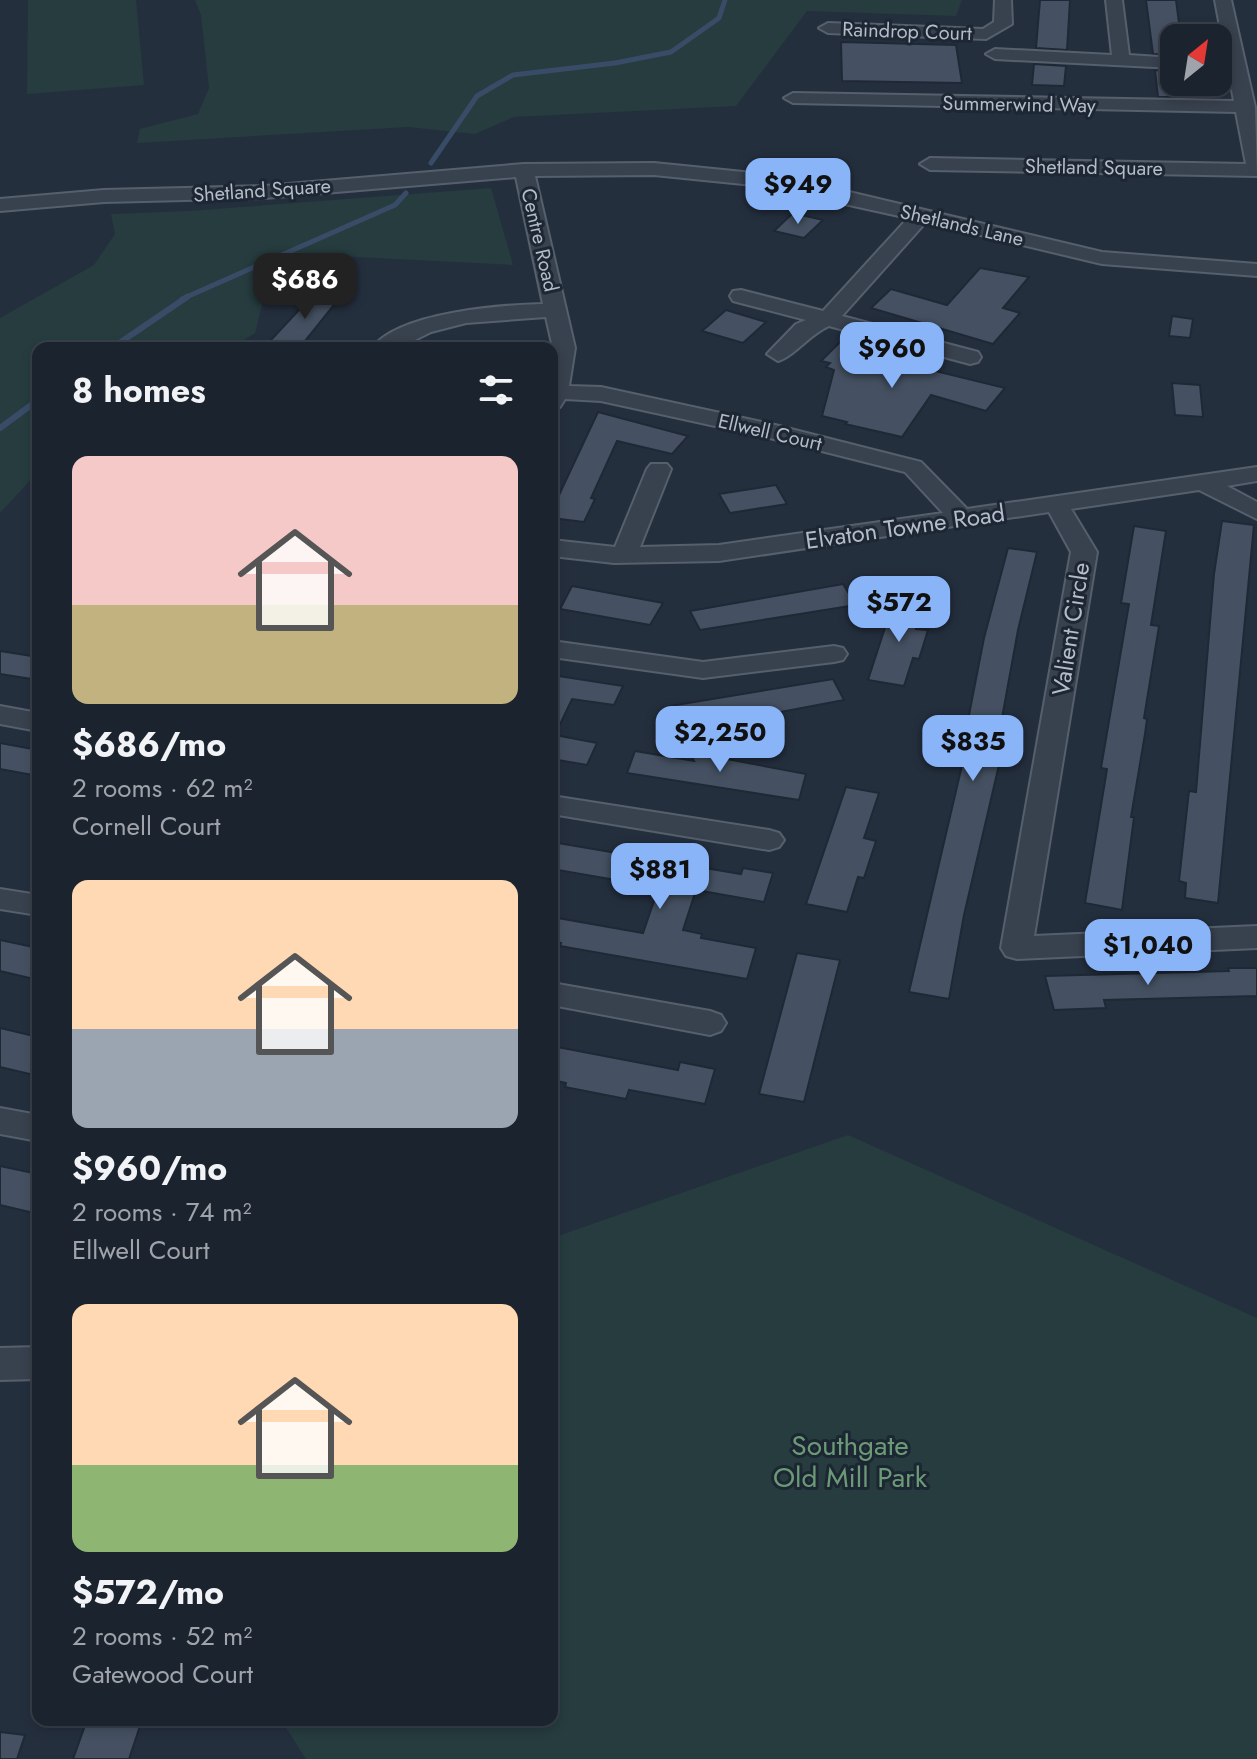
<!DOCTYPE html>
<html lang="en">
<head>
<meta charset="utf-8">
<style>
	body { margin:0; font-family:Jost,sans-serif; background:#242b36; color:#f1f3f6; height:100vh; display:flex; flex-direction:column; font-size:30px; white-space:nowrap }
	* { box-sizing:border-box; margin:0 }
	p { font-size:26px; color:#a0a4aa }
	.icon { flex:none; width:44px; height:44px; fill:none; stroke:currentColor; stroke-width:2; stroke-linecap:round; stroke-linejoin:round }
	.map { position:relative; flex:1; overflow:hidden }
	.drawer { position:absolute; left:32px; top:342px; width:526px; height:1384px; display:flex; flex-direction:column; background:#1b232e; border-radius:16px; box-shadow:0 4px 12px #0003,0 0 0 2px #39404a }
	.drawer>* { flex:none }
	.needle { width:52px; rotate:30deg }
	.controls { position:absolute; left:1160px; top:24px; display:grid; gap:16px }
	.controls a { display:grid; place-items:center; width:72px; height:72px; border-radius:16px; background:#1b232e; box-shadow:0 4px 12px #0003,0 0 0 2px #39404a; font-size:40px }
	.price { position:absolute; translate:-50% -68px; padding:0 18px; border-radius:16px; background:#8ab4f8; color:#111; font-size:26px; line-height:52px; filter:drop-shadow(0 2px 4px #0008) }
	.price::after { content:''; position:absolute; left:50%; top:48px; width:24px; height:18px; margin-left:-12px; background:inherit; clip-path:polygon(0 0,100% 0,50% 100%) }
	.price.selected { background:#222; color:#fff }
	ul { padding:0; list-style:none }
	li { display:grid; align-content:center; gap:16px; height:424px; padding:0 40px }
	li span { display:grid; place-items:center; height:248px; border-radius:16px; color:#555 }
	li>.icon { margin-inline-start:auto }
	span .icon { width:144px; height:144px; fill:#fffc; stroke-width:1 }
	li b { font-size:34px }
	h2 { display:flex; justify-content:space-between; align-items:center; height:96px; padding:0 40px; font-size:34px }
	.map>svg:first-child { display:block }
</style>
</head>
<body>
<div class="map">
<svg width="1257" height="1759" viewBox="0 0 1257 1759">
	<rect width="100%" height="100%" fill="#242f3e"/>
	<g fill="#263c3f">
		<path d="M 28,0 L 136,0 L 144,85 L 27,94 Z"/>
		<path d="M 195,0 L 962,0 L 956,16 L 807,11 L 736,106 L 514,117 L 475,134 L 408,127 L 137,143 L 140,129 L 198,114 L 209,88 L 201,15 Z"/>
		<path d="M 491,188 L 513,265 L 336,256 L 266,289 L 255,333 L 231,348 L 38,348 L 38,472 L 0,513 L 0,318 L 94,265 L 115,234 L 111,214 L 189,211 Z"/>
		<path d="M 848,1135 L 1257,1318 L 1257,1759 L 306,1759 L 281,1720 L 552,1720 L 552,1238 Z"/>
	</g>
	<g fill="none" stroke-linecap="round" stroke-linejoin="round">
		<g stroke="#394c67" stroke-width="5">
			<path d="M 431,163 L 477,96 L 513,75 L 615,63 L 671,52 L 719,18 L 725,0"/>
			<path d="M 182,299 L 395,205 L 406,193"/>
		</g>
		<g stroke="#394c67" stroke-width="6">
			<path d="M 112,348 L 187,297"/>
			<path d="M 0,428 L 38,400"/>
		</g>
	</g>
	<g fill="#455162" stroke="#1f2835" stroke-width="2">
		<path d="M 1040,0 L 1070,0 L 1067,50 L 1036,48 Z"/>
		<path d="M 1146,0 L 1176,0 L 1181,38 L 1174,38 L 1174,55 L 1153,54 Z"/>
		<path d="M 841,42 L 956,45 L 962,83 L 842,81 Z"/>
		<path d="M 1034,64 L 1066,66 L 1064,86 L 1032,85 Z"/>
		<path d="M 1155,70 L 1174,71 L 1174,97 L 1158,97 Z"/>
		<path d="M 793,213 L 823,220 L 804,238 L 774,231 Z"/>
		<path d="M 980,268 L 1029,277 L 1003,308 L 1020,313 L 993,344 L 871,308 L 891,289 L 947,305 Z"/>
		<path d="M 312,296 L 338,300 L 301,346 L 270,341 Z"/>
		<path d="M 726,310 L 766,322 L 743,343 L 702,331 Z"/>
		<path d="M 1172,316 L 1193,319 L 1190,338 L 1169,336 Z"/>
		<path d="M 840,342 L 882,353 L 878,357 L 1005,388 L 986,411 L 931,395 L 902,437 L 845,424 L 847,422 L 822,416 L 834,370 L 826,367 L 830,363 L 821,361 Z"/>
		<path d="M 1172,383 L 1200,385 L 1203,417 L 1175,415 Z"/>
		<path d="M 598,412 L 688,436 L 672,454 L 617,441 L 591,498 L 595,499 L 584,522 L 552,518 L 552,510 Z"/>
		<path d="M 776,485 L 787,504 L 730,513 L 719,494 Z"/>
		<path d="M 1222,521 L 1254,525 L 1218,903 L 1185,898 L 1186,883 L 1179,881 L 1189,791 L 1196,792 L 1214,574 Z"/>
		<path d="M 1134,526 L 1166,531 L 1151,625 L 1159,626 L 1144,718 L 1147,719 L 1145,734 L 1131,817 L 1134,817 L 1122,910 L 1085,903 L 1107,769 L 1101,768 L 1129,604 L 1121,603 Z"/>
		<path d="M 1008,548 L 1037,552 L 1018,630 L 996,751 L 1002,752 L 964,915 L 949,999 L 909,992 L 963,761 L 960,761 L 984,638 Z"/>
		<path d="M 843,584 L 856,605 L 700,630 L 690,611 Z"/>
		<path d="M 572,586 L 663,603 L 650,625 L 560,609 Z"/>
		<path d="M 894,600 L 924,604 L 916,629 L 928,630 L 919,659 L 913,658 L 904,686 L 868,680 Z"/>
		<path d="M 0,651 L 38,657 L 38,680 L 0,674 Z"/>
		<path d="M 552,675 L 623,686 L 614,705 L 572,699 L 555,735 L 597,743 L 587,765 L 552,759 Z"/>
		<path d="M 833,679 L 844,700 L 680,731 L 670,706 Z"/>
		<path d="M 0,743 L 38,750 L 38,776 L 0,769 Z"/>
		<path d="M 635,751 L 694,761 L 690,752 L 806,774 L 799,800 L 627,773 Z"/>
		<path d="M 846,787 L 879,793 L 864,838 L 876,841 L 864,878 L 858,877 L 847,912 L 806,904 Z"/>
		<path d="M 552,842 L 741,874 L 743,868 L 773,873 L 764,902 L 696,890 L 683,930 L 702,934 L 701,938 L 756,948 L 747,979 L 560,946 L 561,943 L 552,941 L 552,917 L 643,933 L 657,892 L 638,888 L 639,884 L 552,869 Z"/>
		<path d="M 0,940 L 38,948 L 38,980 L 0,971 Z"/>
		<path d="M 797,953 L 840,960 L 804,1102 L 759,1094 Z"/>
		<path d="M 1228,968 L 1257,968 L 1257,996 L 1104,1000 L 1106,1008 L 1054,1010 L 1045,976 L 1229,971 Z"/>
		<path d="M 0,1028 L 38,1037 L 38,1076 L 0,1067 Z"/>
		<path d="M 552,1046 L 678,1070 L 680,1062 L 715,1069 L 705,1104 L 629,1090 L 626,1099 L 565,1087 L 566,1083 L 552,1080 Z"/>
		<path d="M 0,1166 L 38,1174 L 38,1214 L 0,1205 Z"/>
		<path d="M 87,1720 L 142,1720 L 129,1759 L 73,1759 Z"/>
		<path d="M 0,1732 L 25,1735 L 17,1759 L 0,1759 Z"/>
	</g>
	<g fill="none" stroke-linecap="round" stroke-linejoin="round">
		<defs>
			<g id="minor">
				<path d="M 995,0 L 1011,0 L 1012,24 L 986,39 L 828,33 L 819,28 L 828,23 L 983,29 L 994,22 Z"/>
				<path d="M 1106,0 L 1122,0 L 1129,55 L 1174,58 L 1174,68 L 995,59 L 986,54 L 995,49 L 1112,55 Z"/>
				<path d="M 1215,0 L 1231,0 L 1255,107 L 1257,176 L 930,170 L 920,164 L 930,158 L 1246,164 L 1236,112 L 793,103 L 784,98 L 793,93 L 1234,101 Z"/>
				<path d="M 654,163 L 763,174 L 824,186 L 1102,252 L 1257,264 L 1257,276 L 1102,264 L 926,222 L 842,316 L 978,352 L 981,357 L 978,362 L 970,364 L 829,326 C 809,335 793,357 778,361 L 767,354 L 796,324 L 806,320 L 733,301 L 730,296 L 733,291 L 741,290 L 823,311 L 908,218 L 763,186 L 654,175 L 535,176 L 575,348 L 569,386 L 601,387 L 775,425 L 921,462 L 967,509 L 1257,467 L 1257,481 L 1227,486 L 1257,502 L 1257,519 L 1199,490 L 1071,509 L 1097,552 L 1034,936 L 1257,926 L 1257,948 L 1017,959 L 1006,956 L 1001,948 L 1071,552 L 1049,512 L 719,561 L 614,563 L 552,556 L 552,540 L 615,547 L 647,469 L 651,464 L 667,464 L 671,469 L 640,547 L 719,545 L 943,513 L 905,472 L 774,439 L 601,401 L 565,399 L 560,407 L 552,409 L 553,348 L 546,317 L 466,323 L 431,332 L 399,348 L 372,348 C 399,312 501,305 543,304 L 516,177 L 264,198 L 104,202 L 0,211 L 0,199 L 104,190 L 264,186 L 524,164 Z"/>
				<path d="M 552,641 L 703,662 L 834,646 L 843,648 L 847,654 L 843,660 L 834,662 L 703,678 L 552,657 Z"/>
				<path d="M 0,706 L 38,713 L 38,731 L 0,724 Z"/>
				<path d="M 552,796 L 769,830 L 779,833 L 784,840 L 779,847 L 769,850 L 552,814 Z"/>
				<path d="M 0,889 L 38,895 L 38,915 L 0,909 Z"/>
				<path d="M 552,983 L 710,1011 L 721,1015 L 726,1023 L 721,1031 L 710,1035 L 552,1005 Z"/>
				<path d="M 0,1108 L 38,1115 L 38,1141 L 0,1134 Z"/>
				<path d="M 38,1347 L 38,1379 L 0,1380 L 0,1348 Z"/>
			</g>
		</defs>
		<use href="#minor" stroke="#565f6c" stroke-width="4"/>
		<use href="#minor" fill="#38414e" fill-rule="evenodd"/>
	</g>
	<g text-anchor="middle" stroke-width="6" stroke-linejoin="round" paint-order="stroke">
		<g font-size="20" fill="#b4bcc9" stroke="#1d2633">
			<text transform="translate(907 31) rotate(2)" y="7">Raindrop Court</text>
			<text transform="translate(1019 104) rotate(1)" y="7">Summerwind Way</text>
			<text transform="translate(1094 167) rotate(1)" y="7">Shetland Square</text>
			<text transform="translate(262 190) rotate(-4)" y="7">Shetland Square</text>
			<text transform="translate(962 225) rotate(13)" y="7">Shetlands Lane</text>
			<text transform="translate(540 240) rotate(77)" y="7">Centre Road</text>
			<text transform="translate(770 432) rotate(13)" y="7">Ellwell Court</text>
		</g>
		<g font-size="24" fill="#b4bcc9" stroke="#1d2633">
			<text transform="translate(905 527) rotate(-8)" y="8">Elvaton Towne Road</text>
			<text transform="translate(1071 629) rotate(-81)" y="8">Valient Circle</text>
		</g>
		<g font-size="28" fill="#6b9a76" stroke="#1d2633">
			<text x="850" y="1455">Southgate<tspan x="850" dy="32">Old Mill Park</tspan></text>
		</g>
	</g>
</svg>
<div class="controls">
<a><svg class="needle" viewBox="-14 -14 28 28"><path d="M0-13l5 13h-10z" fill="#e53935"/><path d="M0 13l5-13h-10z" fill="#a0a4aa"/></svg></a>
</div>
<b class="price" style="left:798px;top:226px">$949</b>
<b class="price selected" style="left:305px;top:321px">$686</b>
<b class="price" style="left:892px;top:390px">$960</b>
<b class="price" style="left:899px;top:644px">$572</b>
<b class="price" style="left:720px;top:774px">$2,250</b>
<b class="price" style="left:973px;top:783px">$835</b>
<b class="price" style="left:660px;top:911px">$881</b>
<b class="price" style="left:1148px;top:987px">$1,040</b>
<section class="drawer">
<h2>8 homes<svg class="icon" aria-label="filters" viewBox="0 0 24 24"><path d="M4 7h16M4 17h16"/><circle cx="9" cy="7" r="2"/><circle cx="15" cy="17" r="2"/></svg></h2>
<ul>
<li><span style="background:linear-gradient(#f6c9c9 60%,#c2b280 0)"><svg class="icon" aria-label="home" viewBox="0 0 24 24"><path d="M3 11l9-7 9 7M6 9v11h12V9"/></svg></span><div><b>$686/mo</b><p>2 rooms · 62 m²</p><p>Cornell Court</p></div></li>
<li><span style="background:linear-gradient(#ffd9b3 60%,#9aa5b1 0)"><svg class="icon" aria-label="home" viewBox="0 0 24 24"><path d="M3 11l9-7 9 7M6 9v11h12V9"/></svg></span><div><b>$960/mo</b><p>2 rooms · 74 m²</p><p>Ellwell Court</p></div></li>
<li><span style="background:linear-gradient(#ffd9b3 65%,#8fb573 0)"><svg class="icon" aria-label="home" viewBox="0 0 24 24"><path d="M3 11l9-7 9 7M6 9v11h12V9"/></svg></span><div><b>$572/mo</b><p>2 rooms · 52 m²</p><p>Gatewood Court</p></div></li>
</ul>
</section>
</div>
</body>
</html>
